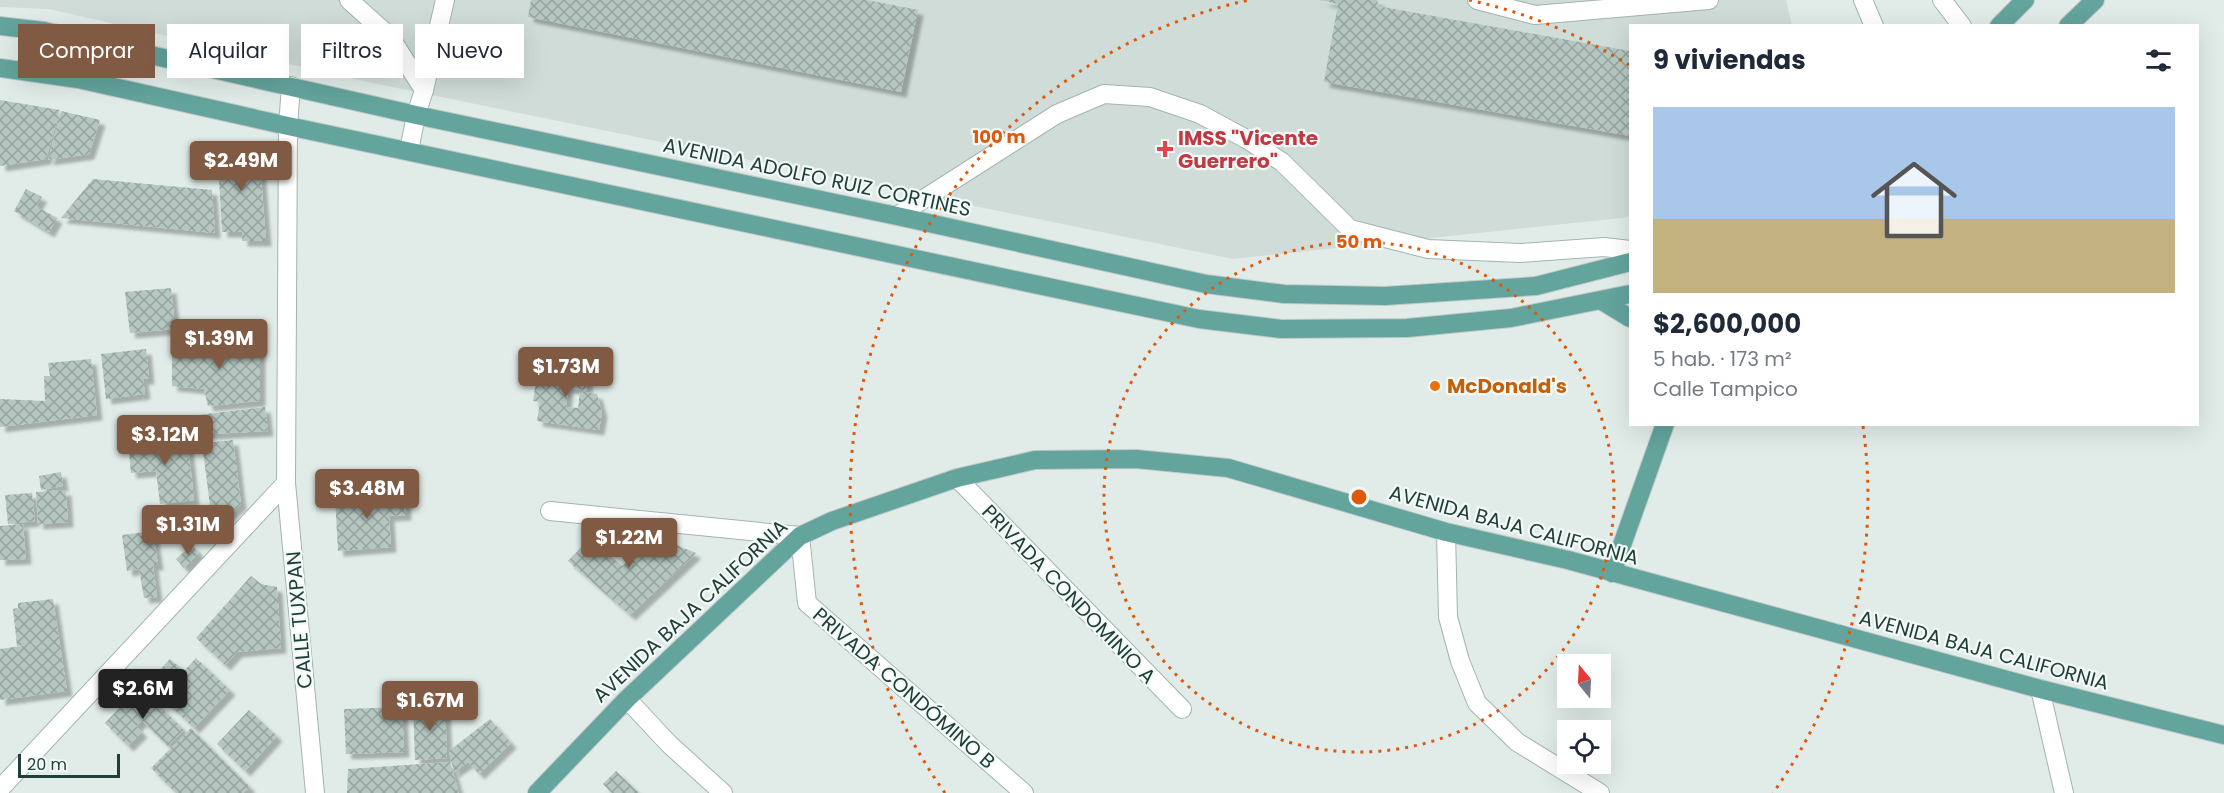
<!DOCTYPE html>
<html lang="es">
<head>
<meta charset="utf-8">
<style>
	body { margin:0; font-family:Poppins,sans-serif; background:#f6f6f7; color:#1f2937; height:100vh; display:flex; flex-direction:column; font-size:22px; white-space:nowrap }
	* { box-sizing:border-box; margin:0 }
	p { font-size:20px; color:#747a83 }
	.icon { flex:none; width:33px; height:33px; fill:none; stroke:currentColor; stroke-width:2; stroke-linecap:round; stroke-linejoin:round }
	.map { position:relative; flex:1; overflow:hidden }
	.details { position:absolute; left:1629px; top:24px; width:570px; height:402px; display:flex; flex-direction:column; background:#fff; border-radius:0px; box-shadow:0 6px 24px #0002 }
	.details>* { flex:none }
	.top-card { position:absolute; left:18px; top:24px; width:570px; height:54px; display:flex; gap:12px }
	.needle { width:39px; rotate:342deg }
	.buttons { position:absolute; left:1557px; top:654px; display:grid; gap:12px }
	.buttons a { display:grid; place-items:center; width:54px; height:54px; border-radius:0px; background:#fff; box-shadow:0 6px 24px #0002; font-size:30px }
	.scale { position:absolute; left:18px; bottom:15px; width:102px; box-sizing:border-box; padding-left:6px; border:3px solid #203e3a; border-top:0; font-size:16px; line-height:21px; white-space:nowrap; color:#203e3a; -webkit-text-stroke:4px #f2f9f6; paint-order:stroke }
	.price { position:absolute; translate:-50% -51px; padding:0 14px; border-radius:6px; background:#815a44; color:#fff; font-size:20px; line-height:39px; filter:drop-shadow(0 2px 3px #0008) }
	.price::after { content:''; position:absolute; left:50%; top:36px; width:18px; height:14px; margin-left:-9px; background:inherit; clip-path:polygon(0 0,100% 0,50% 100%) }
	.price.active { background:#222; color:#fff }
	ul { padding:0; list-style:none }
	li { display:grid; align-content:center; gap:12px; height:318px; padding:0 24px }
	li span { display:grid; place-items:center; height:186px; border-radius:0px; color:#555 }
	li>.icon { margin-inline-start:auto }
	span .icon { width:108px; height:108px; fill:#fffc; stroke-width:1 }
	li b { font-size:26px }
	h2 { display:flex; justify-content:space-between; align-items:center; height:72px; padding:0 24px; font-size:26px }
	.pill { padding:0 21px; border-radius:0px; background:#fff; box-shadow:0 6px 24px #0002; font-size:21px; line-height:54px }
	.pill.active { background:#815a44; color:#fff }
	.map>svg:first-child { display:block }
</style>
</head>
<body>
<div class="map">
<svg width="2224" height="793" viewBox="0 0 2224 793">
	<defs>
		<pattern id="building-cross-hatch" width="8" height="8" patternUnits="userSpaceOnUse" patternTransform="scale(1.5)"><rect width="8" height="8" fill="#b6c7c2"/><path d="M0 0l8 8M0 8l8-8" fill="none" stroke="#94a39f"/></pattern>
		<filter id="shadow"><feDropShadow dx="5.5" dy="5.5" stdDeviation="1.5" flood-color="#0004"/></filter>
	</defs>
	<rect width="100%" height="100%" fill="#e1ece9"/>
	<path fill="#cfdcd8" d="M 0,0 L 1786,0 L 1792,25 L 1630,26 L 1630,217 L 1233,259 L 368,82 L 49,9 L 0,7 Z"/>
	<g fill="url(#building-cross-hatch)" filter="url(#shadow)">
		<path d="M 531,0 L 867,0 L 918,10 L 901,92 L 528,17 Z"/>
		<path d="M 1320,0 L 1378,0 L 1377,6 L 1630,51 L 1630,136 L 1324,82 L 1338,4 Z"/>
		<path d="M 0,100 L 60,110 L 46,159 L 0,166 Z"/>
		<path d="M 61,111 L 100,120 L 89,154 L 48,160 Z"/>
		<path d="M 217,143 L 259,151 L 266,241 L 242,241 L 242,232 L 222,232 Z"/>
		<path d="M 93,179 L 212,190 L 215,233 L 61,218 Z"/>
		<path d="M 26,189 L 42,197 L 36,206 L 57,218 L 49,232 L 14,211 Z"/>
		<path d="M 171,288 L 175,329 L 130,333 L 125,292 Z"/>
		<path d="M 172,341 L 260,342 L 260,401 L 208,406 L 204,389 L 172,386 Z"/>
		<path d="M 146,349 L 149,379 L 143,379 L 145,394 L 106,399 L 101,354 Z"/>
		<path d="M 91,359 L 97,415 L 0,427 L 0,399 L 45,401 L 44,376 L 50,376 L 48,363 Z"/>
		<path d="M 539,363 L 589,372 L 586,391 L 568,388 L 566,407 L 578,408 L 580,391 L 597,394 L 602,412 L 599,430 L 537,421 L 540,402 L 533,401 Z"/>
		<path d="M 265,407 L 268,431 L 141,438 L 139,422 Z"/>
		<path d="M 187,436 L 194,500 L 160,504 L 156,471 L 131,473 L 128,442 Z"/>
		<path d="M 233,440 L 241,504 L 213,529 L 202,443 Z"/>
		<path d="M 61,472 L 63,486 L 41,490 L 39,476 Z"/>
		<path d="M 66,490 L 68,522 L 38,524 L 36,492 Z"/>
		<path d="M 405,492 L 406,515 L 389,516 L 391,547 L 338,551 L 335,497 Z"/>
		<path d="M 32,493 L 35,521 L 8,524 L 5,495 Z"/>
		<path d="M 23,524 L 26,559 L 0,560 L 0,526 Z"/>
		<path d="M 602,526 L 616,539 L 604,551 L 622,566 L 657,537 L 696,553 L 630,615 L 568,561 Z"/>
		<path d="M 153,531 L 158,565 L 153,565 L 157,597 L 144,598 L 139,569 L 127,571 L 122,535 Z"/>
		<path d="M 192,545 L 199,553 L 184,568 L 176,559 Z"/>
		<path d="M 251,576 L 261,584 L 277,587 L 281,648 L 237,652 L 225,665 L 196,638 Z"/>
		<path d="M 53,599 L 67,691 L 0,700 L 0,649 L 56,641 L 17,646 L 13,609 L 18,608 L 18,603 Z"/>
		<path d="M 196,658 L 230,690 L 194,728 L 164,700 L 172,692 L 155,675 L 170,659 L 184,671 Z"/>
		<path d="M 140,687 L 184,730 L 168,746 L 142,721 L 136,726 L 142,732 L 128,746 L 105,723 Z"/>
		<path d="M 445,703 L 447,758 L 415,760 L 413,705 Z"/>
		<path d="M 402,707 L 404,752 L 346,754 L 344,709 Z"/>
		<path d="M 249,710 L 277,736 L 245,771 L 217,744 Z"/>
		<path d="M 490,719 L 511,743 L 479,774 L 468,762 L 454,772 L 449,751 Z"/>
		<path d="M 191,728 L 250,787 L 243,793 L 176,793 L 151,768 Z"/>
		<path d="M 450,762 L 459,793 L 347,793 L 348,769 Z"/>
		<path d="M 616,771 L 639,793 L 612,793 L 603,784 Z"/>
	</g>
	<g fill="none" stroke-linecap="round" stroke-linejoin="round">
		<defs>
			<g id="minor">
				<path d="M 349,0 L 390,37 L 424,90 L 416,115 L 409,151"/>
				<path d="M 1477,0 L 1535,15 L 1709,0"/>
				<path d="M 1863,0 L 1874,26"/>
				<path d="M 1942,0 L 1962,26"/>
				<path d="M 291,86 L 288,126 L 286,483 L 315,793"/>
				<path d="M 424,90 L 445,0"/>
				<path d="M 897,216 L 1057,114 L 1104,94 L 1150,97 L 1200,114 L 1248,140 L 1282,162 L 1350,229 L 1428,249 L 1520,253 L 1604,247 L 1630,250"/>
				<path d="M 957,478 L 1182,709"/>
				<path d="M 550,511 L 800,536 L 807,603 L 1024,793"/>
				<path d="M 1446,532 L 1448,617 L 1460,661 L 1477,703 L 1517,742 L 1600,793"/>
				<path d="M 2040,689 L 2064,793"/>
				<path d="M 627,699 L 669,744 L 723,793"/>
				<path d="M 0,789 L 286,483"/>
			</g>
			<g id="major">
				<path d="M 0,26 L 44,31 L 416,115 L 897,216 L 1206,284 L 1284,294 L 1385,296 L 1536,286 L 1630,262"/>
				<path d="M 1999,26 L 2025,0"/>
				<path d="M 2068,26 L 2095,0"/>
				<path d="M 0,68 L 78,79 L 288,126 L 1199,319 L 1281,329 L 1407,328 L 1511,318 L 1630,294"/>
				<path d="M 1602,301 L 1630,318"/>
				<path d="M 1612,573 L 1665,424"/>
				<path d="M 537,793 L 627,699 L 800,536 L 832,521 L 957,478 L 1035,460 L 1136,459 L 1228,468 L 1446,532 L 1568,560 L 2040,689 L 2224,735"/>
			</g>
		</defs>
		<use href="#minor" stroke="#a3b4b1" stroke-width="20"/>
		<use href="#major" stroke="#c1c9c8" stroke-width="20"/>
		<use href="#minor" stroke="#fff" stroke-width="18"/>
		<use href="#major" stroke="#63a49d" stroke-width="18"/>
	</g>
	<g fill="none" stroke="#de580e" stroke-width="3" stroke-dasharray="3 6">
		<circle cx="1359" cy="497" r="255"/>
		<path d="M945 793A509 509 0 0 1 1249 0M1469 0A509 509 0 0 1 1629 65M1863 426A509 509 0 0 1 1773 793"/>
	</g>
	<path fill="#e0444e" stroke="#f2f9f6" stroke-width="2" d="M1162 140h6v6h6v6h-6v6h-6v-6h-6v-6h6z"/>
	<circle fill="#e8710a" stroke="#f2f9f6" stroke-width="2" cx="1435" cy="386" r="6"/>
	<g text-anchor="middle" stroke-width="4.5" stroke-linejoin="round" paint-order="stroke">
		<g font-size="20" font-weight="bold" fill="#be3a42" stroke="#f2f9f6" text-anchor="start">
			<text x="1178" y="145">IMSS "Vicente<tspan x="1178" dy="23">Guerrero"</tspan></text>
		</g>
		<g font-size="20" fill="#203e3a" stroke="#f2f9f6">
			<text transform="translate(817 177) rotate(12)" y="7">AVENIDA ADOLFO RUIZ CORTINES</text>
			<text transform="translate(1514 525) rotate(15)" y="7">AVENIDA BAJA CALIFORNIA</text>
			<text transform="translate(1069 594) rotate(46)" y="7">PRIVADA CONDOMINIO A</text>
			<text transform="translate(690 611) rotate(-43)" y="7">AVENIDA BAJA CALIFORNIA</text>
			<text transform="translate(299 620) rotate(-95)" y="7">CALLE TUXPAN</text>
			<text transform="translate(1984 650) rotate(15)" y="7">AVENIDA BAJA CALIFORNIA</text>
			<text transform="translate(904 688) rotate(41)" y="7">PRIVADA CONDÓMINO B</text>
		</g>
		<g font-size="20" font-weight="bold" fill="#c56008" stroke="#f2f9f6" text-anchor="start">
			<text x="1447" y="393">McDonald's</text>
		</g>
	</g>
	<circle cx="1359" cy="497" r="9" fill="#de580e" stroke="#f2f9f6" stroke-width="3"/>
	<g font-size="18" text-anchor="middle" font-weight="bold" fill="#de580e" stroke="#f2f9f6" stroke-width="4.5" stroke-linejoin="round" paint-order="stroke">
		<text x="999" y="143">100 m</text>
		<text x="1359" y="248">50 m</text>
	</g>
</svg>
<div class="buttons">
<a><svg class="needle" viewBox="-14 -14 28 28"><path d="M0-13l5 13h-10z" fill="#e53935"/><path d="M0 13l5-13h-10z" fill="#747a83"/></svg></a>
<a><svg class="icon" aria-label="locate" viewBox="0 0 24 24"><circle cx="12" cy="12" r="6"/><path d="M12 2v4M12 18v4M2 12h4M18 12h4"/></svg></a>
</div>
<div class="scale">20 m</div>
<b class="price" style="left:241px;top:192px">$2.49M</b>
<b class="price" style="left:219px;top:370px">$1.39M</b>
<b class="price" style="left:566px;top:398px">$1.73M</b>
<b class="price" style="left:165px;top:466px">$3.12M</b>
<b class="price" style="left:367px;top:520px">$3.48M</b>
<b class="price" style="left:188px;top:556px">$1.31M</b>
<b class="price" style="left:629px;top:569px">$1.22M</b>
<b class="price active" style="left:143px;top:720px">$2.6M</b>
<b class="price" style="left:430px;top:732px">$1.67M</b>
<div class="top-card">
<a class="pill active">Comprar</a>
<a class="pill">Alquilar</a>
<a class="pill">Filtros</a>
<a class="pill">Nuevo</a>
</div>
<section class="details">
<h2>9 viviendas<svg class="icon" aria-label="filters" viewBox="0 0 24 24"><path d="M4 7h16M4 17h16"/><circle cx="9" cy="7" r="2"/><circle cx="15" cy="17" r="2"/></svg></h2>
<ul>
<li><span style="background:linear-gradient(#a9c7e8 60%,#c2b280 0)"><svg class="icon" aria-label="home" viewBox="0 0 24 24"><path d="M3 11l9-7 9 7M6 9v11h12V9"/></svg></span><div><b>$2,600,000</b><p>5 hab. · 173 m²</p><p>Calle Tampico</p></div></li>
</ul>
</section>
</div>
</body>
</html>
